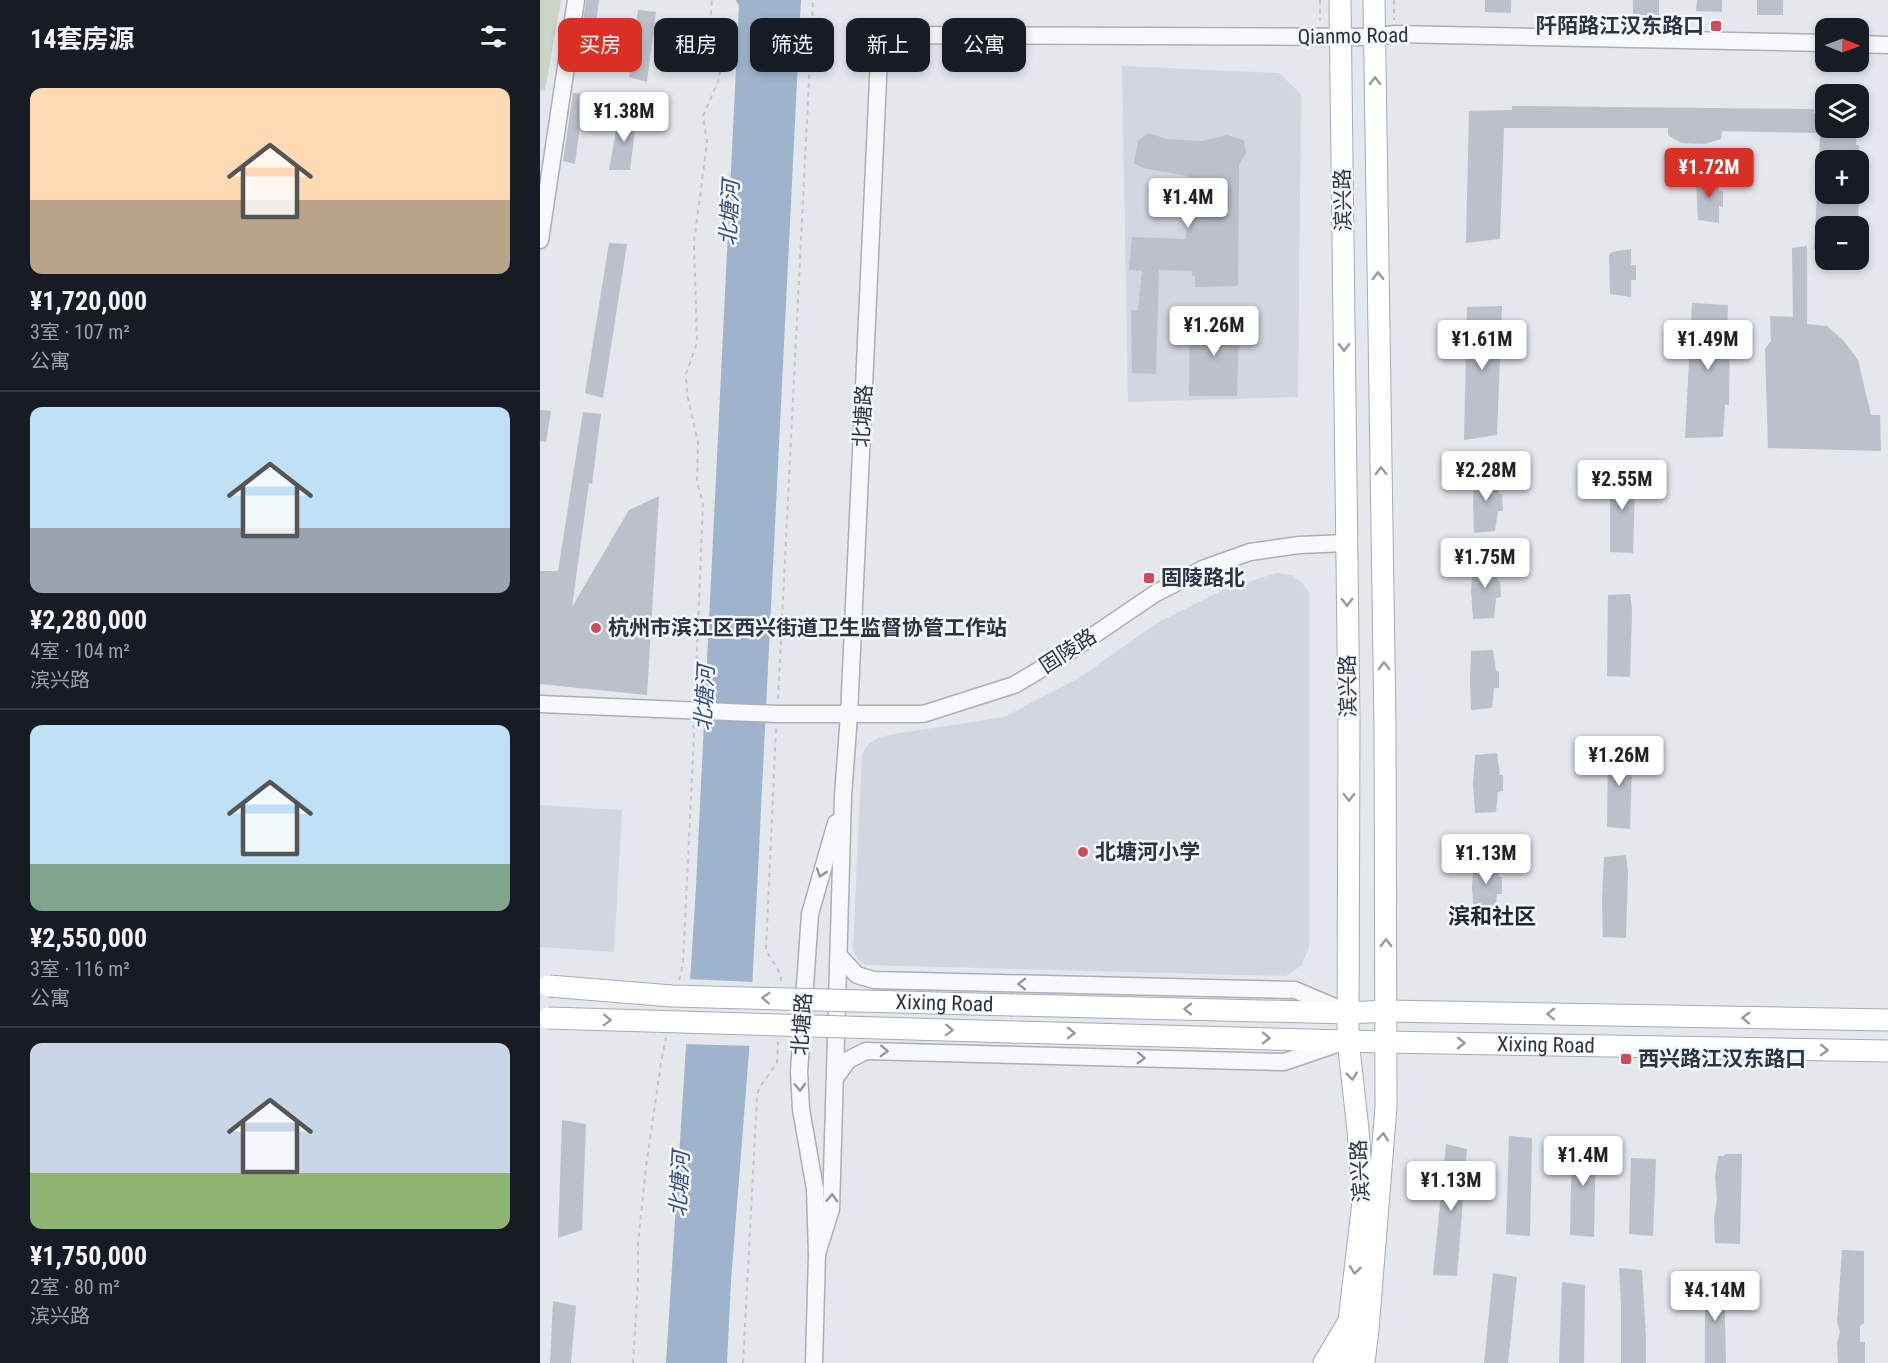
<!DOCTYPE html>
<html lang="zh">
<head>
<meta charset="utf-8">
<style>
	body { margin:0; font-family:"Roboto Condensed","Noto Sans SC",sans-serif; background:#20242c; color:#f1f3f6; height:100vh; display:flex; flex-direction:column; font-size:22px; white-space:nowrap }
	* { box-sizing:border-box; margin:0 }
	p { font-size:20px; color:#9ea1a6 }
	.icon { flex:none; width:33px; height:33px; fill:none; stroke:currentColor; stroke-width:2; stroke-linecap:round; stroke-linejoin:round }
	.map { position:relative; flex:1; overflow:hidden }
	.panel { display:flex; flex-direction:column; background:#171b24; width:540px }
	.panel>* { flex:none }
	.hud { position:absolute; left:18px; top:18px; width:570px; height:54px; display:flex; gap:12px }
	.needle { width:39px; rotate:91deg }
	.buttons { position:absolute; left:1275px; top:18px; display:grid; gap:12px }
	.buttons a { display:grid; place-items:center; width:54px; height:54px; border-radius:12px; background:#171b24; box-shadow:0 3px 9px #0003; font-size:30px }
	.price { position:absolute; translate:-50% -51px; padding:0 14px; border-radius:6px; background:#fff; color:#222; font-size:20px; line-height:39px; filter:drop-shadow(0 2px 3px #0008) }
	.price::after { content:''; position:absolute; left:50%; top:36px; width:18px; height:14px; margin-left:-9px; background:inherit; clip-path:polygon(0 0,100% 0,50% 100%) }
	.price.active { background:#d93025; color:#fff }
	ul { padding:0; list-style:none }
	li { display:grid; align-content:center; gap:12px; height:318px; padding:0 30px }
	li+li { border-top:2px solid #363941 }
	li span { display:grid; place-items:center; height:186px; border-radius:12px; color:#555 }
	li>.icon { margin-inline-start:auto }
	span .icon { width:108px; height:108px; fill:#fffc; stroke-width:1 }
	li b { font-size:26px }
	h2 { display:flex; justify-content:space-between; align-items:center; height:72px; padding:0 30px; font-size:26px }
	.chip { padding:0 21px; border-radius:12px; background:#171b24; box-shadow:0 3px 9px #0003; font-size:21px; line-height:54px }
	.chip.active { background:#d93025; color:#fff }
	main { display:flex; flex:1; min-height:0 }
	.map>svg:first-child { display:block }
</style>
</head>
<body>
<main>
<section class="panel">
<h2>14套房源<svg class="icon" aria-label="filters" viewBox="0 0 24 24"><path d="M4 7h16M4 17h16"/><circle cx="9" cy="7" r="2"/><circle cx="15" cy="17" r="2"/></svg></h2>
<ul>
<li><span style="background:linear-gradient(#ffd9b3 60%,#b9a48a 0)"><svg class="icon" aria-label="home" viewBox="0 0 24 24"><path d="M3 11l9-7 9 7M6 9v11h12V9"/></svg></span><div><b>¥1,720,000</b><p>3室 · 107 m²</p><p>公寓</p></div></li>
<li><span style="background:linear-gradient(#bfe0f5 65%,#9aa5b1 0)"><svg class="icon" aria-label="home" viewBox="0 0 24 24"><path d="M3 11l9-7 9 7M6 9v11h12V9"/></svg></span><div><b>¥2,280,000</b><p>4室 · 104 m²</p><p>滨兴路</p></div></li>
<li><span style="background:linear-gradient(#bfe0f5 75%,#7fa58c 0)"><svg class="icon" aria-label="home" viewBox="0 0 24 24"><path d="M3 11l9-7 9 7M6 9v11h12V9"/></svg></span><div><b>¥2,550,000</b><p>3室 · 116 m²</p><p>公寓</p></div></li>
<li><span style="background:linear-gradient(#c9d6e8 70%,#8fb573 0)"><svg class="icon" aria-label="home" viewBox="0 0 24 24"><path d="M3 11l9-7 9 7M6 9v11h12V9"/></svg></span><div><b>¥1,750,000</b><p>2室 · 80 m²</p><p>滨兴路</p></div></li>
</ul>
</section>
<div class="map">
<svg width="1348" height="1363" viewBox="0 0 1348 1363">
	<rect width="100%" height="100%" fill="#e4e7ec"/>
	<g fill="#d2d6de">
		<path d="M 582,66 L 739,73 L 761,94 L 758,397 L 588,402 Z"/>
		<path d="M 737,573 L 752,575 L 763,583 L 769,594 L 769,948 L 761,966 L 746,976 L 326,965 L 318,960 L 313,950 L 322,755 L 328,744 L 340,737 L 354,734 L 464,717 L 537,679 L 619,622 L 683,590 Z"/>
		<path d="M 0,805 L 82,810 L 74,952 L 0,947 Z"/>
	</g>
	<path fill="#c9d6c5" d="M 0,0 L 21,0 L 5,91 L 0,90 Z"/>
	<path fill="#9fb4cc" d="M 196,0 L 261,0 L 209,1052 L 191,1281 L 187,1363 L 126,1363 L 156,887 L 199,6 Z"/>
	<path fill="#e4e7ec" d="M 148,979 L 215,982 L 212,1046 L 144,1044 Z"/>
	<g fill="#bbc0ca">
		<path d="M 46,0 L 59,0 L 50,69 L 37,65 Z"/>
		<path d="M 945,0 L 971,0 L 971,13 L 945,12 Z"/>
		<rect x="1093" y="0" width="26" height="15"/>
		<path d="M 1157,0 L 1182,0 L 1182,12 L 1156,11 Z"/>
		<rect x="1217" y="0" width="26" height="15"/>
		<path d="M 98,10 L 116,12 L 107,82 L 89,77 Z"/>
		<path d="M 33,93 L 44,94 L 35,164 L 23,161 Z"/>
		<path d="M 972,106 L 1274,109 L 1274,113 L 1286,114 L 1286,128 L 1317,128 L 1316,145 L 1319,145 L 1319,160 L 1279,160 L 1280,133 L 1182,131 L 1181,139 L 1165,144 L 1141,143 L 1128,135 L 1128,128 L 964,128 L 960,239 L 926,243 L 929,111 L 972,110 Z"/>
		<path d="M 79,114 L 97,115 L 90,170 L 69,170 Z"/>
		<path d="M 608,133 L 627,139 L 662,141 L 687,135 L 704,140 L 706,153 L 699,165 L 698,286 L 655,287 L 655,276 L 652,276 L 652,271 L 619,270 L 616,374 L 592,373 L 591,310 L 598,310 L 602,271 L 589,270 L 592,237 L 646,239 L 648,176 L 603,168 L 594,163 L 598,141 Z"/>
		<path d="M 1178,176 L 1179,191 L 1183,191 L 1183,207 L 1179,206 L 1179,223 L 1158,220 L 1156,181 L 1160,178 Z"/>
		<path d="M 1277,194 L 1319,194 L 1318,217 L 1315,216 L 1314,226 L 1286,226 L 1286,248 L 1274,249 Z"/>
		<path d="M 69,243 L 87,244 L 63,398 L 45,393 Z"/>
		<path d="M 1267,246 L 1267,324 L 1287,326 L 1304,341 L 1318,360 L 1331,415 L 1340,415 L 1341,451 L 1228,448 L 1225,349 L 1231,341 L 1230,316 L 1253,317 L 1252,248 Z"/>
		<path d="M 1091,249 L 1091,265 L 1096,265 L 1096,280 L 1091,280 L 1091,297 L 1070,294 L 1069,255 L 1072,252 Z"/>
		<path d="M 1152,303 L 1188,305 L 1187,334 L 1190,334 L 1189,405 L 1185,405 L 1183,437 L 1145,438 Z"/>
		<path d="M 962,306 L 957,435 L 924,440 L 927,307 Z"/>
		<path d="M 689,316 L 696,317 L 699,323 L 697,396 L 649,396 L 650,320 Z"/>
		<path d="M 0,410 L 11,411 L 6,442 L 0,441 Z"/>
		<path d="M 43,412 L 61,414 L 52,484 L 49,483 L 32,607 L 89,510 L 119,496 L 107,695 L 0,684 L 0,571 L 18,571 Z"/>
		<path d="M 1093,470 L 1095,486 L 1093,553 L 1070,552 L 1070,472 Z"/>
		<path d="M 957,473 L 959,494 L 962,494 L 963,511 L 958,511 L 955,531 L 934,533 L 933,503 L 934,474 Z"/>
		<path d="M 955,559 L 958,581 L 960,581 L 961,597 L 956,598 L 954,618 L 933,619 L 931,590 L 933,561 Z"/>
		<path d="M 1090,594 L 1092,609 L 1090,677 L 1067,676 L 1068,595 Z"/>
		<path d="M 953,650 L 956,671 L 959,672 L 959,688 L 954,688 L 952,708 L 931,710 L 930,681 L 931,651 Z"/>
		<path d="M 1090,746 L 1092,762 L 1090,829 L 1067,827 L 1068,747 Z"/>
		<path d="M 957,753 L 960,775 L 963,775 L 963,791 L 958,792 L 956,812 L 935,813 L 933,784 L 935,755 Z"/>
		<path d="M 1086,855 L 1088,872 L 1086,938 L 1063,937 L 1062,900 L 1064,857 Z"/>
		<path d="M 956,856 L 959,877 L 962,877 L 962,894 L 957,894 L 955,914 L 934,916 L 932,887 L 934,857 Z"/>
		<path d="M 22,1120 L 46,1124 L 42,1230 L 18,1238 Z"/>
		<path d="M 969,1136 L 992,1138 L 990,1236 L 966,1234 Z"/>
		<path d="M 1032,1137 L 1056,1139 L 1054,1237 L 1030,1235 Z"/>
		<path d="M 906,1144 L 927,1149 L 917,1276 L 893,1275 Z"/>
		<path d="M 1185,1154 L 1202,1154 L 1200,1244 L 1175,1243 L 1174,1219 L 1177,1199 L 1175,1177 L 1178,1156 L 1184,1156 Z"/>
		<path d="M 1091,1158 L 1116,1159 L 1113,1236 L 1089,1234 Z"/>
		<path d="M 1302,1250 L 1324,1251 L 1324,1323 L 1320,1326 L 1320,1342 L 1325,1342 L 1325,1363 L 1298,1363 L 1297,1343 L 1300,1332 L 1297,1322 Z"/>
		<path d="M 1079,1268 L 1102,1270 L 1106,1337 L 1106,1363 L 1081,1363 L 1081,1305 Z"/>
		<path d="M 953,1273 L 977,1277 L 968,1363 L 944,1363 Z"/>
		<path d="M 1165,1279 L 1184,1279 L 1186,1363 L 1165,1363 Z"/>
		<path d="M 1022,1282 L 1045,1285 L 1044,1363 L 1019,1363 Z"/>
		<path d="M 13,1301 L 36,1306 L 31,1363 L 10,1363 Z"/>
	</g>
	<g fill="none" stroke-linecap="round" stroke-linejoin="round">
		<defs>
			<g id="minor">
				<path d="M 1318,44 L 1348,45"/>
				<path d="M 0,240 L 36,0"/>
				<path d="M 0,704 L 237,714 L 383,714 L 474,685 L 523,656 L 616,593 L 665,568 L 710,552 L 759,545 L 807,543"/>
				<path d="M 299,956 L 317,975 L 334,980 L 755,990 L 802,1010"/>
				<path d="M 296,1077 L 308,1060 L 326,1051 L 744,1062 L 797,1044"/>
				<path d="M 277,1254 L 291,1209 L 303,796 L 309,715 L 340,35 L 835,37 L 855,34 L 1286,43"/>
				<path d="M 274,1363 L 277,1254 L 275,1189 L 261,1109 L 259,1072 L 270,914 L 296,823"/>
			</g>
			<g id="major">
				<path d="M 473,1005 L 809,1013 L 846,1011 L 1348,1020"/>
				<path id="s1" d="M 472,1032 L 844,1042 L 1348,1051"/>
				<path d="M 784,1363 L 809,1321 L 823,1202 L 818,1130 L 808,1040 L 809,723 L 800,0"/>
				<path d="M 805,1363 L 809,1327"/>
				<path d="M 824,1363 L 828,1329 L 846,1107 L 845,725 L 834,0"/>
			</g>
		</defs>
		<use href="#minor" stroke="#a9aeb7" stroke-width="19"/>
		<use href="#major" stroke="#a3abb8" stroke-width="23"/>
		<g stroke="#c2c5cb" stroke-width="2" stroke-dasharray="4.5 4.5" stroke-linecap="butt">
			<path d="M 780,0 L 780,21"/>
			<path d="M 854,0 L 854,20"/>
			<path d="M 155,696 L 163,504 L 157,481 L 158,442 L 147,394 L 146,374 L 157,343 L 154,242 L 167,142 L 163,116 L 179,79 L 183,53 L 170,23 L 172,0"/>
			<path d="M 238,699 L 273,0"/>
			<path d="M 236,729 L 226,949 C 230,961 242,969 241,983"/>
			<path d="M 139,980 L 143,963 L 154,735 L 153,725"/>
			<path d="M 93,1363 L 98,1282 L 98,1243 L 106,1167 L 121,1063 L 126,1038"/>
			<path d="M 203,1363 L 217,1097 L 219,1088 L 237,1063 L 238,1042"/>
		</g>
		<use href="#minor" stroke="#f7f8fa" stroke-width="16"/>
		<use href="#major" stroke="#fff" stroke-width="21"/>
		<defs>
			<g id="major-bridge">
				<path id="s2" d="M 9,986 L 132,996 L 473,1005"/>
				<path d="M 8,1018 L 472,1032"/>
			</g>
		</defs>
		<use href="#major-bridge" stroke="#a3abb8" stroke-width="23" stroke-linecap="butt"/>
		<use href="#major-bridge" stroke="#fff" stroke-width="21"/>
	</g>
	<defs><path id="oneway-chevron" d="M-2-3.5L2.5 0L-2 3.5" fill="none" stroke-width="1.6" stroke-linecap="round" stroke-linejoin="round" transform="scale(1.5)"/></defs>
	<g stroke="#959aa2">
		<use href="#oneway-chevron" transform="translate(835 81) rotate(-91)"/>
		<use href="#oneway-chevron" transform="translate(838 276) rotate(-91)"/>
		<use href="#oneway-chevron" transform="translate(804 347) rotate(89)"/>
		<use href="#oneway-chevron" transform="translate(841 471) rotate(-91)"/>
		<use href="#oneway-chevron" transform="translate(807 602) rotate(89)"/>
		<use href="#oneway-chevron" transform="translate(844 666) rotate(-91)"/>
		<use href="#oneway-chevron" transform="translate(809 797) rotate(90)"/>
		<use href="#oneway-chevron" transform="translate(846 943) rotate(-90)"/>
		<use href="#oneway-chevron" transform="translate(226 998) rotate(-178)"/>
		<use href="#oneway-chevron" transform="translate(648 1009) rotate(-179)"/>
		<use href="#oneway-chevron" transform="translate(1011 1014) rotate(-179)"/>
		<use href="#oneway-chevron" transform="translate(1206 1018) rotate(-179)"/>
		<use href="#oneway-chevron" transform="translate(67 1020) rotate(2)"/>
		<use href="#oneway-chevron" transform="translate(409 1030) rotate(2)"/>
		<use href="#oneway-chevron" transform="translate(531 1033) rotate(1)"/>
		<use href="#oneway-chevron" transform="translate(726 1038) rotate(1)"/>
		<use href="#oneway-chevron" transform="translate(921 1043) rotate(1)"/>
		<use href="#oneway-chevron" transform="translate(1284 1050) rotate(1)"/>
		<use href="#oneway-chevron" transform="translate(812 1076) rotate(84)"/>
		<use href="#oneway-chevron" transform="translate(843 1137) rotate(-85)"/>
		<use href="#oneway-chevron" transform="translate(815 1270) rotate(97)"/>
	</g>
	<g stroke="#9196a0">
		<use href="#oneway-chevron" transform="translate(281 873) rotate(109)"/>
		<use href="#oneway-chevron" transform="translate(482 984) rotate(-179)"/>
		<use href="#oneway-chevron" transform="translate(344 1051) rotate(2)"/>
		<use href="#oneway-chevron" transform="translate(601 1058) rotate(2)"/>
		<use href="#oneway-chevron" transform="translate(260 1087) rotate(88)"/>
		<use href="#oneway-chevron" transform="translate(292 1198) rotate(-88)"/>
	</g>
	<g fill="#d1495b" stroke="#f4f6f9" stroke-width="2">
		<rect x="1170" y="20" width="12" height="12" rx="3"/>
		<rect x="603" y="572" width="12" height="12" rx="3"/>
		<circle cx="56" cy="628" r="6"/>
		<circle cx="543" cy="852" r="6"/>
		<rect x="1080" y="1053" width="12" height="12" rx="3"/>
	</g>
	<g text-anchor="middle" stroke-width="5" stroke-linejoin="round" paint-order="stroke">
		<g font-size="21" font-weight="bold" fill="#2b3445" stroke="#f4f6f9" text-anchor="start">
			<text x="1164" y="33" text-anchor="end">阡陌路江汉东路口</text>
			<text x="621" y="585">固陵路北</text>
			<text x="68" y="635">杭州市滨江区西兴街道卫生监督协管工作站</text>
			<text x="555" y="859">北塘河小学</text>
			<text x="1098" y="1066">西兴路江汉东路口</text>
		</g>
		<g font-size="21" fill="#2b3445" stroke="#f4f6f9">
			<text transform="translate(813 36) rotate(-1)" y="7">Qianmo Road</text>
			<text transform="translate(803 200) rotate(-91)" y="7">滨兴路</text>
			<text transform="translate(323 416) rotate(-87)" y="7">北塘路</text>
			<text transform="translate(528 651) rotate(-33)" y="7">固陵路</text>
			<text transform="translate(808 686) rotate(-91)" y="7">滨兴路</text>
			<text dy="7" stroke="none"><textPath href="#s2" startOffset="396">Xixing Road</textPath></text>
			<text transform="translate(262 1024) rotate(-86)" y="7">北塘路</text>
			<text dy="7" stroke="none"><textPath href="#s1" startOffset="534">Xixing Road</textPath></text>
			<text transform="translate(820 1171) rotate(-93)" y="7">滨兴路</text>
		</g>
		<g font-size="22" font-style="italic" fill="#34527a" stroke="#f4f6f9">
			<text transform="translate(189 213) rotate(-87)" y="8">北塘河</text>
			<text transform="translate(164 698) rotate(-87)" y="8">北塘河</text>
			<text transform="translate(139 1184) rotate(-87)" y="8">北塘河</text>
		</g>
		<g font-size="22" font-weight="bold" fill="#1d2536" stroke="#f4f6f9">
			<text x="952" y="924">滨和社区</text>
		</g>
	</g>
</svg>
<div class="buttons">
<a><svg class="needle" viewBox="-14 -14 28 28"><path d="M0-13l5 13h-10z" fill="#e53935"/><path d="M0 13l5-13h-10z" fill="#9ea1a6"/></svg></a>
<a><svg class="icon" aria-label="layers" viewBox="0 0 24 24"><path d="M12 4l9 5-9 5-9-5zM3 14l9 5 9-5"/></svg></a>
<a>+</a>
<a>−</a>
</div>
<b class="price" style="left:84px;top:143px">¥1.38M</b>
<b class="price active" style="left:1169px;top:199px">¥1.72M</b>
<b class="price" style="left:648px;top:229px">¥1.4M</b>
<b class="price" style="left:674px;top:357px">¥1.26M</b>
<b class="price" style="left:942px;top:371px">¥1.61M</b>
<b class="price" style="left:1168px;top:371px">¥1.49M</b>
<b class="price" style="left:946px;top:502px">¥2.28M</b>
<b class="price" style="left:1082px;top:511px">¥2.55M</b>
<b class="price" style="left:945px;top:589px">¥1.75M</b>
<b class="price" style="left:1079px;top:787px">¥1.26M</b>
<b class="price" style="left:946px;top:885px">¥1.13M</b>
<b class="price" style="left:1043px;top:1187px">¥1.4M</b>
<b class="price" style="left:911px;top:1212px">¥1.13M</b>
<b class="price" style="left:1175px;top:1322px">¥4.14M</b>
<div class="hud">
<a class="chip active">买房</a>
<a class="chip">租房</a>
<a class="chip">筛选</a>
<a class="chip">新上</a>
<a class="chip">公寓</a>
</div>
</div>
</main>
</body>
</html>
